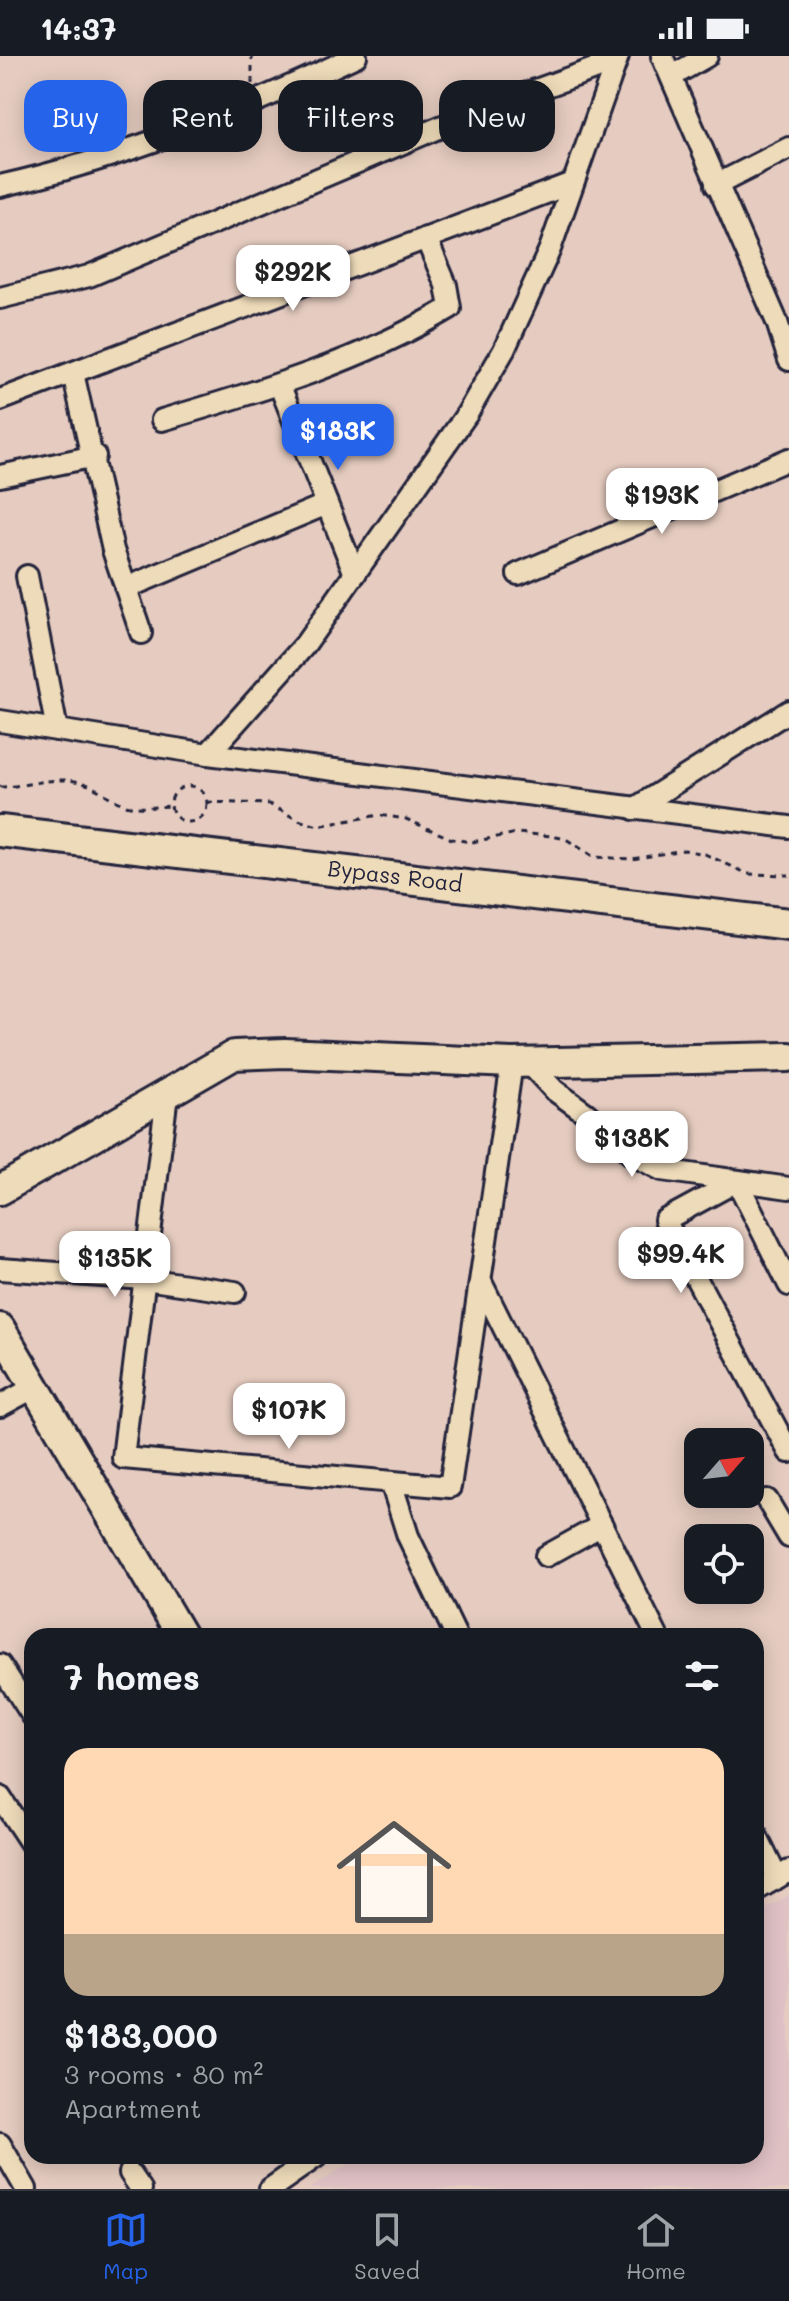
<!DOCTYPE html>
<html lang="en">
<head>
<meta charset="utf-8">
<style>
	body { margin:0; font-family:Mali,sans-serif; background:#242831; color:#f1f3f6; height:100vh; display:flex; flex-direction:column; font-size:30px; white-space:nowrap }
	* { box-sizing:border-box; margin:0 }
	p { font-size:26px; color:#9ea1a6 }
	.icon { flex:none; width:44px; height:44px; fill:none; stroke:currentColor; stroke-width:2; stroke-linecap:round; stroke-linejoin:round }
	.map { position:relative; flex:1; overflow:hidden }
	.details { position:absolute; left:24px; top:1572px; width:740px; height:536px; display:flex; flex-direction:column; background:#171b24; border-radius:24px; box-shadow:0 4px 20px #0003 }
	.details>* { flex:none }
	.banner { position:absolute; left:24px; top:24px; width:742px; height:72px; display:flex; gap:16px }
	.needle { width:52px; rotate:62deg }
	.tools { position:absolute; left:684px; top:1372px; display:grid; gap:16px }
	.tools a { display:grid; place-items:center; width:80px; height:80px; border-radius:16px; background:#171b24; box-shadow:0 4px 20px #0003; font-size:40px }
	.price { position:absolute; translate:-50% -68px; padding:0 18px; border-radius:16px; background:#fff; color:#222; font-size:26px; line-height:52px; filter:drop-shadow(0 2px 4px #0008) }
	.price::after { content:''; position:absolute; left:50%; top:48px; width:24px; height:18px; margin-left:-12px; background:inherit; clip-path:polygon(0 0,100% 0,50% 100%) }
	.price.active { background:#2563eb; color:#fff }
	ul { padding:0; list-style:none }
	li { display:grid; align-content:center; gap:16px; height:424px; padding:0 40px }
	li span { display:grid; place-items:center; height:248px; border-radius:24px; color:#555 }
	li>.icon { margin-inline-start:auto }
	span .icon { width:144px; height:144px; fill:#fffc; stroke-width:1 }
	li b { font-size:34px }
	h2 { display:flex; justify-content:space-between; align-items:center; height:96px; padding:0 40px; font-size:34px }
	.pill { padding:0 28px; border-radius:24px; background:#171b24; box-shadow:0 4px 20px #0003; font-size:28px; line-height:72px }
	.pill.active { background:#2563eb; color:#fff }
	.status { display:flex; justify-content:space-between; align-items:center; height:56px; padding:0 40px; background:#171b24; direction:ltr }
	.status svg { height:22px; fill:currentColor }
	.dock { display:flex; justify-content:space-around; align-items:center; height:112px; border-top:2px solid #363941; background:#171b24; font-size:22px; color:#9ea1a6 }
	.dock a { display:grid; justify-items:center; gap:4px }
	.dock .active { color:#2563eb }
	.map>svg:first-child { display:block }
</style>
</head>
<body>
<div class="status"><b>14:37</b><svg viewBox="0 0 49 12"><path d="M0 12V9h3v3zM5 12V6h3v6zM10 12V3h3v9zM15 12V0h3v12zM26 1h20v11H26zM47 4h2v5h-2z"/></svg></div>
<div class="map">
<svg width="789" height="2133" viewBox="0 0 789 2133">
	<rect width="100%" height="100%" fill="#e6ccc0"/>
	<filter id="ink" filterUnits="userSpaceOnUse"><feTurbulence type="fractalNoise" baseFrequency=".0125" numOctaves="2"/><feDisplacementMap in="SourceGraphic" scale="16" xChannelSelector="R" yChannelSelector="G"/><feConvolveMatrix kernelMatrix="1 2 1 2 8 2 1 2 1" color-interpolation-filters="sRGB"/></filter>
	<g filter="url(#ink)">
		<path fill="#e0c2c5" d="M 789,1839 L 789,2133 L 309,2133 L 361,2100 L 756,2100 L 756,1859 Z"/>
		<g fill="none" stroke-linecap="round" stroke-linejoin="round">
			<defs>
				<g id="street">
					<path d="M 662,0 L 777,266 L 789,304"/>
					<path d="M 672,20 L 707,0"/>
					<path d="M 716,129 L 789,92"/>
					<path d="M 0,130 C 124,102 242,54 356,0"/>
					<path d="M 0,242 L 89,220 L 478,55 L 616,5"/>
					<path d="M 73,317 L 113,494 L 141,577"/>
					<path d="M 280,330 L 355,518"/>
					<path d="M 0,344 L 572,127"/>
					<path d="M 162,364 C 261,335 361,305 450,252 L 446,229 L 426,182"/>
					<path d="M 0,420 L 95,400"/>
					<path d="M 518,518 L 789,403"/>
					<path d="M 27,520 L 57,674"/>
					<path d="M 126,532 L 327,448"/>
					<path d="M 0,665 L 208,698 L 789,771"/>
					<path d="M 208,698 L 304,590 L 467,358 L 504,294 L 550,193 L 618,0"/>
					<path d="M 634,753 L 789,655"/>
					<path d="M 529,1007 L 554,1034 L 587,1058 L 631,1098 L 662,1114 L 789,1132"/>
					<path d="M 167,1038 L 123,1402 L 450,1431 L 512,1007"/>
					<path d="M 0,1213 L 145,1223 L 235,1236"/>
					<path d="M 481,1226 L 657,1580"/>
					<path d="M 789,1229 L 737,1125 L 665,1164 L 789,1396"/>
					<path d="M 0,1350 L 35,1331"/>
					<path d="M 391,1426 L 408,1480 L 456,1580"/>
					<path d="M 767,1444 L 789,1481"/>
					<path d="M 546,1500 L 602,1469"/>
					<path d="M 0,1609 L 32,1659"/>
					<path d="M 0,1741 L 32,1789"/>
					<path d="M 756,1779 L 777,1822"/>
					<path d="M 756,1834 L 789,1815"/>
					<path d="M 0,2088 L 26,2133"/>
					<path d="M 130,2117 L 141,2133"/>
					<path d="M 270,2133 L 317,2100"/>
				</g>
				<g id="secondary">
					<path d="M 0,1134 L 234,999 L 285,997 L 512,1007 L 789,1001"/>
					<path d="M 0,1272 L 182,1580"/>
				</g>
				<path id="primary" d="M 0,775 L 789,868"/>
			</defs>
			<use href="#street" stroke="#22223b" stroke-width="26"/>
			<use href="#secondary" stroke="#22223b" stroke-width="34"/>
			<use href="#primary" stroke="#22223b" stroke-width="36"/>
			<g stroke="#22223b" stroke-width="3" stroke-dasharray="6 6" stroke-linecap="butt">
				<path d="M 252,28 L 252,0"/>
				<circle cx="189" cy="748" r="18"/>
				<path d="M 0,731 C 25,731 49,721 75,725 C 95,728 108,743 126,749 C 141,753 155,751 170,750"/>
				<path d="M 207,746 L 269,748 L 298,764 L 318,770 L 379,759 L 406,763 L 452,783 L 472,786 L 517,777 L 552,780 L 566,783 L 594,801 L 632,803 L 684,794 L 705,798 L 748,818 L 789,819"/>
			</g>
			<use href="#street" stroke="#eedbb9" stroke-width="20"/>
			<use href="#secondary" stroke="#eedbb9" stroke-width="28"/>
			<use href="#primary" stroke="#eedbb9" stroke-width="30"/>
		</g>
	</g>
	<g text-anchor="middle" stroke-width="6" stroke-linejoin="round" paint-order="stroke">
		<g font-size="22" fill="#22223b" stroke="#eedbb9">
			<text transform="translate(395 820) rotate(7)" y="8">Bypass Road</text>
		</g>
	</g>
</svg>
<div class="tools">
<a><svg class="needle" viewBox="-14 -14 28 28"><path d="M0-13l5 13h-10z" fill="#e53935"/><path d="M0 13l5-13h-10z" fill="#9ea1a6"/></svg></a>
<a><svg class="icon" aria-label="locate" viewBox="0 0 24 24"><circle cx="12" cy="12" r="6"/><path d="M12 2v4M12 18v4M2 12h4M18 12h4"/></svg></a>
</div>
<b class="price" style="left:293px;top:257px">$292K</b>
<b class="price active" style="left:338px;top:416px">$183K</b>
<b class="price" style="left:662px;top:480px">$193K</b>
<b class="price" style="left:632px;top:1123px">$138K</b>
<b class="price" style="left:681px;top:1239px">$99.4K</b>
<b class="price" style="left:115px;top:1243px">$135K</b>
<b class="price" style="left:289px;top:1395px">$107K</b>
<div class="banner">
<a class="pill active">Buy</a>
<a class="pill">Rent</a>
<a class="pill">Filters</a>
<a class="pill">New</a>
</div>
<section class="details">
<h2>7 homes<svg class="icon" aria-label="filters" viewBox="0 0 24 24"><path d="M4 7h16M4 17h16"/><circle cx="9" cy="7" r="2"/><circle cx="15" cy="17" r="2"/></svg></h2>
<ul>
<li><span style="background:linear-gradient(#ffd9b3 75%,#b9a48a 0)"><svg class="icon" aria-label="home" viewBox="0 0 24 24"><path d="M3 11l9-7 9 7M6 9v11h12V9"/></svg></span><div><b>$183,000</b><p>3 rooms · 80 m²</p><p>Apartment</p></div></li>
</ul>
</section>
</div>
<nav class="dock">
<a class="active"><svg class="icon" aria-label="map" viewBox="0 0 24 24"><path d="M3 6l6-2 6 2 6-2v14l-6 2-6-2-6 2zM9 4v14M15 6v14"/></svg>Map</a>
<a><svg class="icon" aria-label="saved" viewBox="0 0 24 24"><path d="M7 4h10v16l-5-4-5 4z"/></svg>Saved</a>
<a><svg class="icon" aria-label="home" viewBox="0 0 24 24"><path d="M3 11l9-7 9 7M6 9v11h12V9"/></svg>Home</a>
</nav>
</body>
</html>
